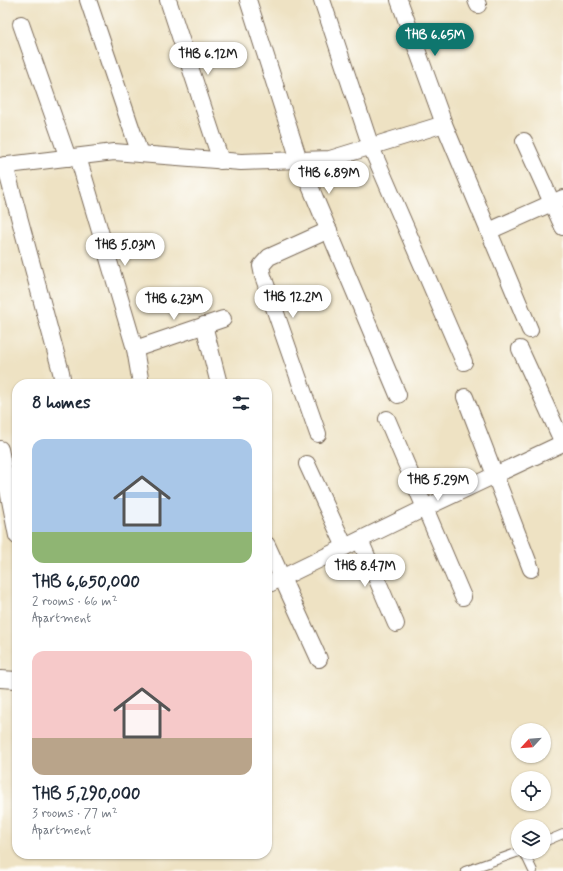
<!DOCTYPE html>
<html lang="en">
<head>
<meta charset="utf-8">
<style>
	body { margin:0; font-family:Mynerve,sans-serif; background:#f2f2f3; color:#1f2937; height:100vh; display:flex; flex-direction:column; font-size:15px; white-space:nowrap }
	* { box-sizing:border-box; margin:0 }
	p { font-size:13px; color:#747a83 }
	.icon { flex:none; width:22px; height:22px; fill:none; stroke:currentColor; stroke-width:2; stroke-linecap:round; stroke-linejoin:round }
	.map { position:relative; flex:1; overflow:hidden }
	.sheet { position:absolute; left:12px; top:379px; width:260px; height:480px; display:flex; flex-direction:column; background:#fff; border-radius:16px; box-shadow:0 1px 3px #0004 }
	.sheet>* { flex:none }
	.needle { width:26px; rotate:244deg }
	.tools { position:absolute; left:511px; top:723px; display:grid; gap:8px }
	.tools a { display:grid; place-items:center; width:40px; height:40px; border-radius:50%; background:#fff; box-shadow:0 1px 3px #0004; font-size:20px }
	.price { position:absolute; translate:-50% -34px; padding:0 9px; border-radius:14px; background:#fff; color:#222; font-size:13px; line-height:26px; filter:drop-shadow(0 1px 2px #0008) }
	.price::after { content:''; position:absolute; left:50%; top:24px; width:12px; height:9px; margin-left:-6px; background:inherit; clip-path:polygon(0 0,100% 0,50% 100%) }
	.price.on { background:#0f766e; color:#fff }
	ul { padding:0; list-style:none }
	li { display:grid; align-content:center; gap:8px; height:212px; padding:0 20px }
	li span { display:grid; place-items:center; height:124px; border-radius:12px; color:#555 }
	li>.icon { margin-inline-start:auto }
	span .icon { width:72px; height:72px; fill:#fffc; stroke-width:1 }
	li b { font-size:17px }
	h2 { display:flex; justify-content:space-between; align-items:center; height:48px; padding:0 20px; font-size:17px }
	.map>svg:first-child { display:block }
</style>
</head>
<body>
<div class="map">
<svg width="563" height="871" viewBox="0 0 563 871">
	<rect width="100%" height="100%" fill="#fdfcf7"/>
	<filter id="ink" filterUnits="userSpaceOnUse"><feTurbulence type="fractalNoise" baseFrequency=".025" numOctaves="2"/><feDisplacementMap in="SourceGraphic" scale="8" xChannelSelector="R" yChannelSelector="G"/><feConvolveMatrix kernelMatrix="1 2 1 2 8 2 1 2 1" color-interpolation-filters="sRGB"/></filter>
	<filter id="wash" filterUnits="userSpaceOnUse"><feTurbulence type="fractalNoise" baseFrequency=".012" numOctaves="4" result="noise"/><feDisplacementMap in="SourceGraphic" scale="16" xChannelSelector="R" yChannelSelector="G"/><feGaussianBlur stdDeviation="0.9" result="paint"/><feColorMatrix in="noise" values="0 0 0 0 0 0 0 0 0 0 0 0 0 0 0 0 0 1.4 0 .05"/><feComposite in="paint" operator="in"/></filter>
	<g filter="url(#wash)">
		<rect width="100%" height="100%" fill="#eee2c3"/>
	</g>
	<g filter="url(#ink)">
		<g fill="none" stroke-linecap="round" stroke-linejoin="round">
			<defs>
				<g id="service">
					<path d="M 544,842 L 563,834"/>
					<path d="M 524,852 L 533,871"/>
					<path d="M 465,871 L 519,852"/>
				</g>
				<g id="minor">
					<path d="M 88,0 L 140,154"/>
					<path d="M 168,0 L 221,161"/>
					<path d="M 248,0 L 299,160 L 398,395"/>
					<path d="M 322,0 L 371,147 L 464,362"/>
					<path d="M 399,0 L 444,124 L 530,330"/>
					<path d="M 476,0 L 478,5"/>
					<path d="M 21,24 L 68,158"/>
					<path d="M 524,141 L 563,227"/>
					<path d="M 78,157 L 135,349 L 141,384"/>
					<path d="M 5,165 L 61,372 L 63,384"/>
					<path d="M 0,166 L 114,152 L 241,162 L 330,159 L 444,124"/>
					<path d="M 489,231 L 563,198"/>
					<path d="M 204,325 L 219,384"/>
					<path d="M 135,349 L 223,319"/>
					<path d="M 520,349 L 563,443"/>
					<path d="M 465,397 L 531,569"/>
					<path d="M 387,419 L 463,597"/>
					<path d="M 318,434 L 263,276 L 261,266 L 269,257 L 329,230"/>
					<path d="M 0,449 L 17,536"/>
					<path d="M 307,464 L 345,547"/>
					<path d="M 360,540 L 396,624"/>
					<path d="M 267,545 L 319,659"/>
					<path d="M 267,585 L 425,508 L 563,443"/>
					<path d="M 0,679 L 17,680"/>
				</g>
			</defs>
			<use href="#service" stroke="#7a6a58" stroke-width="10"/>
			<use href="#minor" stroke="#7a6a58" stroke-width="18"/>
			<use href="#service" stroke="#fff" stroke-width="8"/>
			<use href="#minor" stroke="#fff" stroke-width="16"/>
		</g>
	</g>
</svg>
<div class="tools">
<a><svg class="needle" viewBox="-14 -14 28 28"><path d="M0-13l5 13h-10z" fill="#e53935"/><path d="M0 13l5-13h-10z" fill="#747a83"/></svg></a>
<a><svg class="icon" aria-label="locate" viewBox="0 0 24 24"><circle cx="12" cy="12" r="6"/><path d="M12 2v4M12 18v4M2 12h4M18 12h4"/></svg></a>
<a><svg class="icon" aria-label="layers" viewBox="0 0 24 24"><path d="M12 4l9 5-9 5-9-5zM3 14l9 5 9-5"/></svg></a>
</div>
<b class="price on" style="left:435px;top:57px">THB 6.65M</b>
<b class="price" style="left:208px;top:76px">THB 6.12M</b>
<b class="price" style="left:329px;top:195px">THB 6.89M</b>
<b class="price" style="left:125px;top:267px">THB 5.03M</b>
<b class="price" style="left:293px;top:319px">THB 12.2M</b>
<b class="price" style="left:174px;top:321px">THB 6.23M</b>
<b class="price" style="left:438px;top:502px">THB 5.29M</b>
<b class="price" style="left:365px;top:588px">THB 8.47M</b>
<section class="sheet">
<h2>8 homes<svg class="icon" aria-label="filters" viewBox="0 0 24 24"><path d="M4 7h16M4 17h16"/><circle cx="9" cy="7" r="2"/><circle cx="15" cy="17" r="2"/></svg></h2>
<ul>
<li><span style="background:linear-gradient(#a9c7e8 75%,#8fb573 0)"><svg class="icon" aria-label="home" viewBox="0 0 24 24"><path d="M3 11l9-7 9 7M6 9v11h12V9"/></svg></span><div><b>THB 6,650,000</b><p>2 rooms · 66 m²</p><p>Apartment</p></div></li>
<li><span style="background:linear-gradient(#f6c9c9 70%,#b9a48a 0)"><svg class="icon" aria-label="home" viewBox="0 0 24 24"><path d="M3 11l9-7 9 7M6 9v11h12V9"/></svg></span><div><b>THB 5,290,000</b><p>3 rooms · 77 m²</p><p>Apartment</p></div></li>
</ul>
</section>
</div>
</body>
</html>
